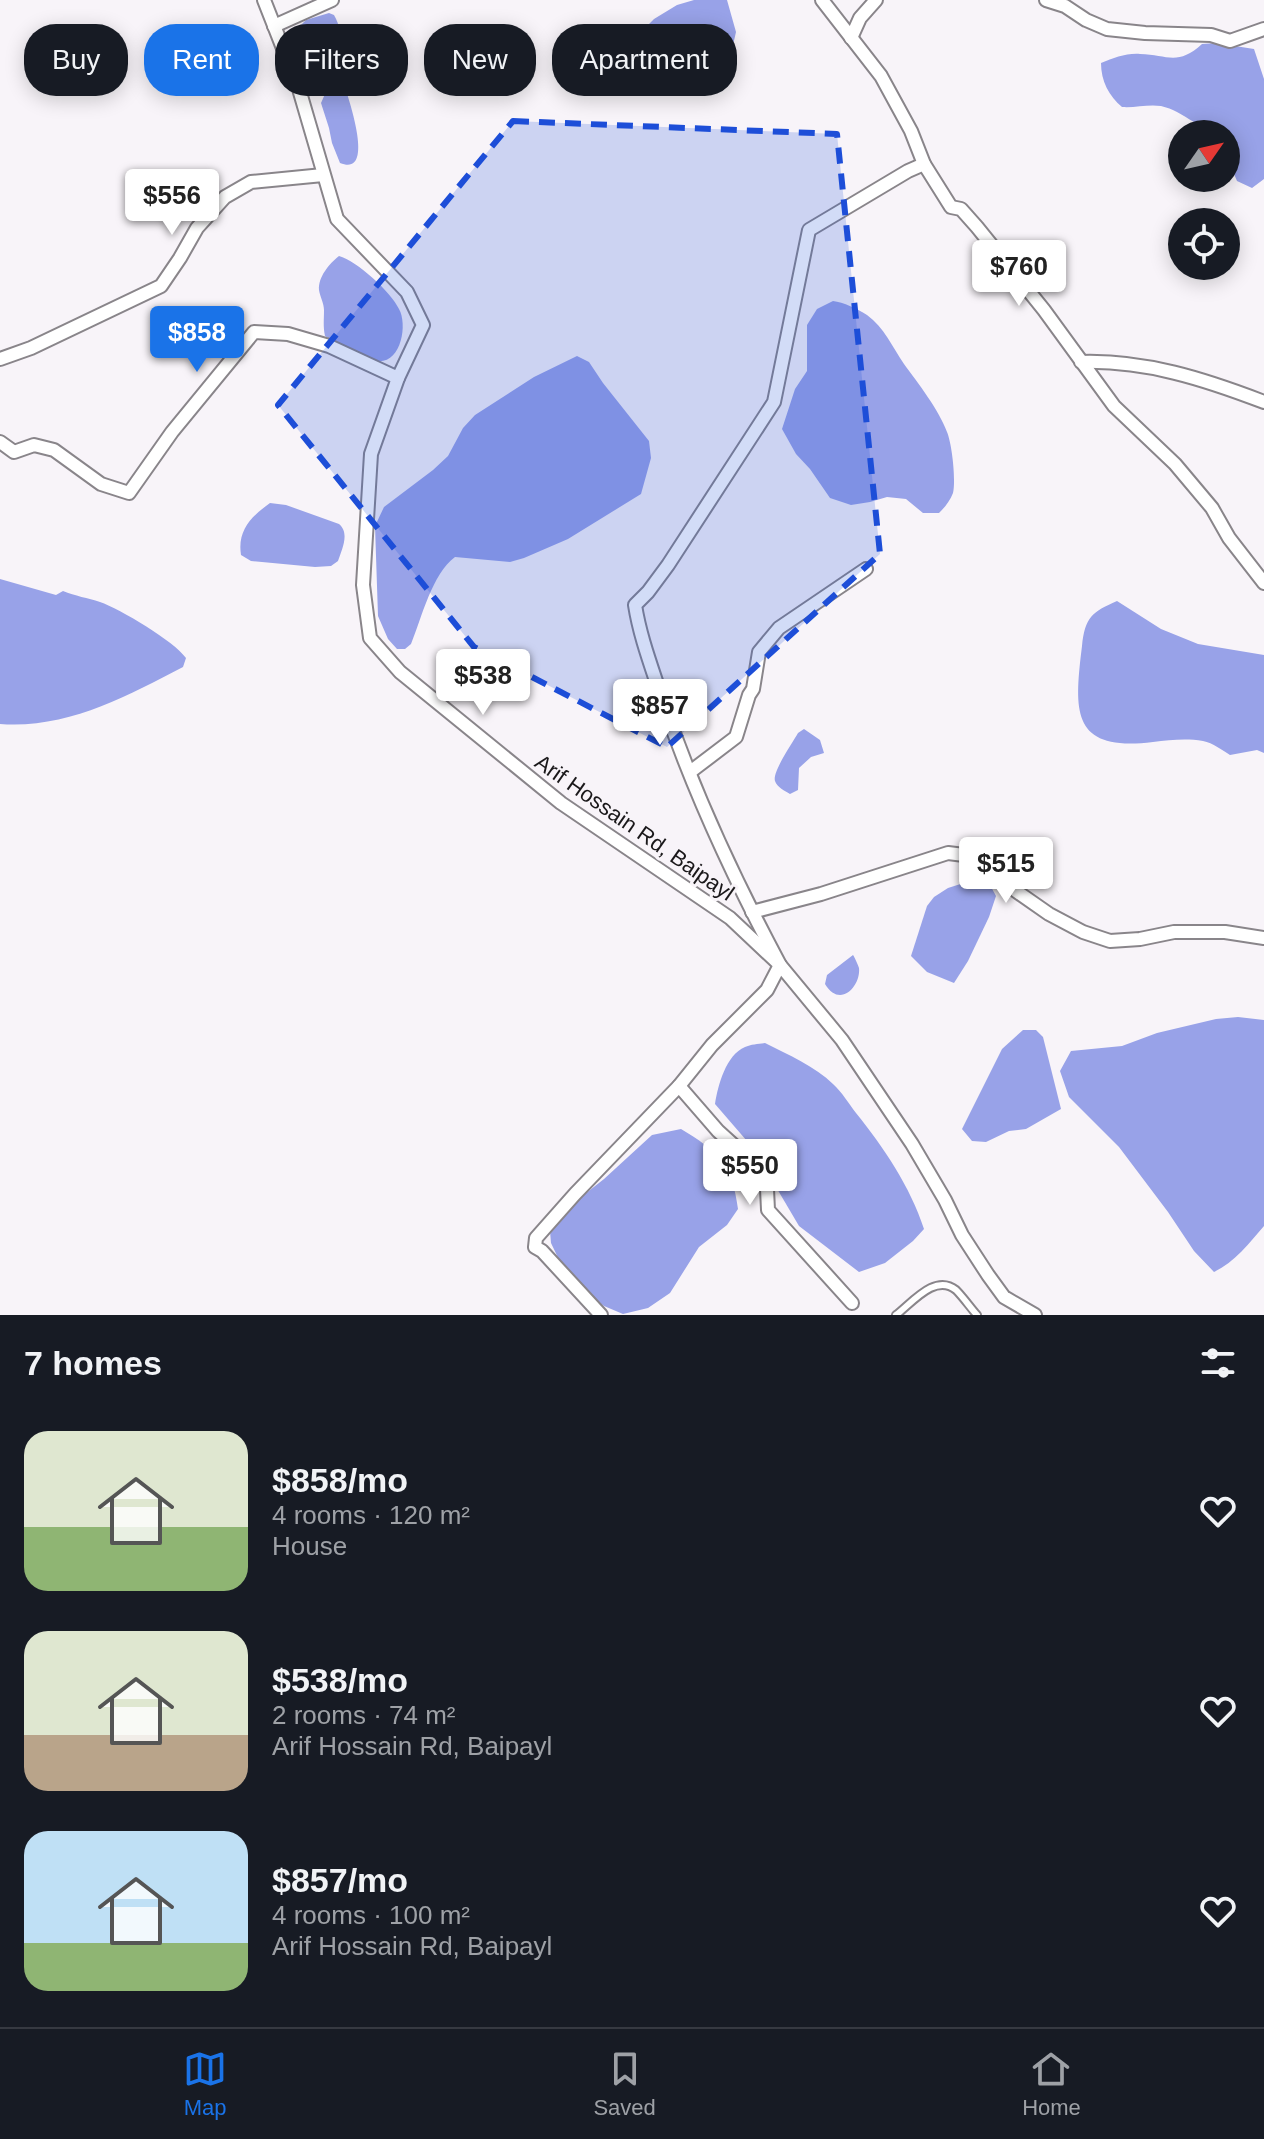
<!DOCTYPE html>
<html lang="en">
<head>
<meta charset="utf-8">
<style>
	body { margin:0; font-family:Arial,sans-serif; background:#242831; color:#f1f3f6; height:100vh; display:flex; flex-direction:column; font-size:30px; white-space:nowrap }
	* { box-sizing:border-box; margin:0 }
	p { font-size:26px; color:#9ea1a6 }
	.icon { flex:none; width:44px; height:44px; fill:none; stroke:currentColor; stroke-width:2; stroke-linecap:round; stroke-linejoin:round }
	.map { position:relative; height:1315px; overflow:hidden }
	.drawer { display:flex; flex-direction:column; background:#171b24; flex:1 }
	.drawer>* { flex:none }
	.hud { position:absolute; left:24px; top:24px; width:800px; height:72px; display:flex; gap:16px }
	.needle { width:52px; rotate:56deg }
	.tools { position:absolute; left:1168px; top:120px; display:grid; gap:16px }
	.tools a { display:grid; place-items:center; width:72px; height:72px; border-radius:50%; background:#171b24; box-shadow:0 4px 20px #0003; font-size:40px }
	.price { position:absolute; translate:-50% -68px; padding:0 18px; border-radius:8px; background:#fff; color:#222; font-size:26px; line-height:52px; filter:drop-shadow(0 2px 4px #0008) }
	.price::after { content:''; position:absolute; left:50%; top:48px; width:24px; height:18px; margin-left:-12px; background:inherit; clip-path:polygon(0 0,100% 0,50% 100%) }
	.price.selected { background:#1a73e8; color:#fff }
	ul { padding:0; list-style:none }
	li { display:flex; align-items:center; gap:24px; height:200px; padding:0 24px }
	li span { display:grid; place-items:center; flex:none; width:224px; height:160px; border-radius:24px; color:#555 }
	li>.icon { margin-inline-start:auto }
	span .icon { width:96px; height:96px; fill:#fffc; stroke-width:1 }
	li b { font-size:34px }
	h2 { display:flex; justify-content:space-between; align-items:center; height:96px; padding:0 24px; font-size:34px }
	.chip { padding:0 28px; border-radius:32px; background:#171b24; box-shadow:0 4px 20px #0003; font-size:28px; line-height:72px }
	.chip.selected { background:#1a73e8; color:#fff }
	.tab-bar { display:flex; justify-content:space-around; align-items:center; height:112px; border-top:2px solid #363941; background:#171b24; font-size:22px; color:#9ea1a6 }
	.tab-bar a { display:grid; justify-items:center; gap:4px }
	.tab-bar .selected { color:#1a73e8 }
	.map>svg:first-child { display:block }
</style>
</head>
<body>
<div class="map">
<svg width="1264" height="1315" viewBox="0 0 1264 1315">
	<rect width="100%" height="100%" fill="#f8f4f9"/>
	<g fill="#98a2e8">
		<path d="M 694,0 L 727,0 L 736,32 L 733,45 L 727,53 L 727,77 L 721,85 L 714,88 L 695,90 L 683,84 L 663,64 L 657,57 L 647,30 L 648,25 L 654,19 L 677,5 Z"/>
		<path d="M 329,13 L 334,15 C 344,33 351,71 321,71 C 309,63 301,42 298,28 L 306,20 Z"/>
		<path d="M 1216,43 L 1254,49 L 1264,79 L 1264,179 L 1252,188 L 1237,181 L 1231,167 L 1234,150 L 1226,134 C 1202,133 1184,111 1161,106 C 1148,104 1135,108 1122,107 C 1109,96 1101,81 1101,63 C 1114,58 1126,53 1140,54 C 1168,55 1178,66 1202,44 Z"/>
		<path d="M 339,89 L 346,90 C 350,104 375,177 340,163 L 332,143 L 329,128 L 321,103 L 325,94 Z"/>
		<path d="M 339,256 C 357,261 391,292 399,309 C 408,325 401,365 376,361 C 363,358 337,343 325,336 C 323,326 324,320 324,310 C 324,303 320,297 319,290 C 318,277 329,264 339,256 Z"/>
		<path d="M 833,301 C 843,302 858,309 867,315 C 884,327 893,348 904,364 C 918,383 939,410 947,432 C 952,444 956,480 953,493 C 950,501 945,507 939,513 L 923,513 L 906,499 L 887,497 L 870,502 L 851,505 L 830,498 L 810,469 L 796,454 L 782,429 L 795,389 L 807,371 L 807,325 L 817,309 Z"/>
		<path d="M 577,356 L 589,362 L 603,383 L 649,441 L 651,458 L 641,494 L 568,539 L 524,558 L 510,562 L 455,557 C 432,574 422,617 411,644 L 405,649 L 397,649 L 388,639 L 378,616 L 375,526 L 384,507 L 433,470 L 448,456 L 463,428 L 475,415 L 534,377 Z"/>
		<path d="M 270,503 L 286,505 L 339,524 C 350,533 342,549 338,561 L 331,566 L 315,567 L 251,561 L 241,555 C 237,530 252,516 270,503 Z"/>
		<path d="M 0,579 L 56,595 L 63,591 C 75,596 88,598 100,602 C 120,609 174,641 186,658 L 183,667 C 125,697 67,729 0,724 Z"/>
		<path d="M 1117,601 L 1161,629 L 1198,644 L 1264,655 L 1264,753 L 1257,750 L 1230,755 C 1222,750 1213,743 1203,741 C 1186,738 1170,740 1153,742 C 1071,752 1074,712 1082,646 C 1085,617 1092,612 1117,601 Z"/>
		<path d="M 804,729 L 820,740 L 824,753 L 811,757 L 799,768 L 798,790 L 790,794 C 785,791 777,787 775,781 C 772,772 793,742 798,733 Z"/>
		<path d="M 973,880 L 990,885 L 996,896 L 989,917 L 968,961 L 954,983 L 927,972 L 911,956 L 927,906 L 934,897 L 948,888 Z"/>
		<path d="M 853,955 C 854,956 859,967 859,968 C 861,986 840,1009 825,984 L 827,975 Z"/>
		<path d="M 1238,1017 L 1264,1020 L 1264,1226 C 1249,1243 1235,1262 1214,1272 L 1194,1251 L 1168,1212 L 1119,1147 L 1069,1097 L 1060,1071 L 1071,1051 L 1122,1046 L 1157,1033 L 1216,1019 Z"/>
		<path d="M 1023,1030 L 1036,1030 L 1043,1037 L 1061,1109 L 1026,1129 L 1009,1131 L 986,1142 L 972,1141 L 962,1129 L 1002,1049 Z"/>
		<path d="M 765,1043 C 787,1054 816,1067 833,1084 C 842,1092 849,1104 856,1113 C 884,1148 910,1186 924,1229 L 913,1241 L 885,1263 L 859,1272 L 799,1226 L 753,1148 L 715,1104 C 718,1085 726,1055 745,1047 C 751,1044 759,1044 765,1043 Z"/>
		<path d="M 681,1129 C 717,1150 733,1167 738,1209 L 727,1225 L 699,1247 L 670,1293 L 648,1308 L 623,1314 L 604,1306 L 582,1290 L 561,1264 L 551,1243 L 550,1231 L 557,1220 L 576,1201 L 604,1179 L 652,1135 Z"/>
	</g>
	<g fill="none" stroke-linecap="round" stroke-linejoin="round">
		<defs>
			<path id="lane" d="M 896,1315 C 912,1303 935,1273 956,1290 C 963,1297 970,1307 977,1315"/>
			<g id="street">
				<path d="M 264,0 L 299,89 L 337,219 L 407,292 L 423,325 L 398,378 L 371,454 L 363,585 L 370,638 L 400,672 L 561,803 L 730,918 L 780,965 L 842,1040 L 912,1144 L 945,1200 L 962,1235 L 988,1275 L 1004,1297 L 1035,1315"/>
				<path d="M 822,0 L 881,76 L 911,131 L 924,164 L 951,207 L 961,209 L 977,227 L 1044,310 L 1114,406 L 1175,464 L 1212,508 L 1229,538 L 1264,583"/>
				<path d="M 1046,0 L 1065,6 L 1086,20 L 1107,29 L 1145,33 L 1211,35 L 1230,41 L 1264,29"/>
				<path d="M 274,26 L 332,0"/>
				<path d="M 851,38 L 860,18 L 876,0"/>
				<path d="M 0,359 L 31,348 L 161,286 L 180,258 L 197,228 L 225,197 L 251,182 L 323,175"/>
				<path d="M 1081,362 C 1145,360 1204,379 1264,402"/>
				<path d="M 0,442 L 14,452 L 34,445 L 54,450 L 101,484 L 129,493 L 172,432 L 254,332 L 288,334 L 329,346 L 398,378"/>
				<path d="M 690,772 L 736,737 L 749,695 L 753,689 L 759,652 L 779,628 L 866,569"/>
				<path d="M 752,912 L 821,894 L 948,853 L 972,856 L 992,865 L 1016,891 L 1049,914 L 1083,932 L 1110,941 L 1140,939 L 1174,932 L 1225,932 L 1264,938"/>
				<path d="M 679,1086 L 718,1131 L 750,1160 L 767,1189 L 768,1210 L 852,1303"/>
				<path d="M 601,1315 L 542,1251 L 535,1247 L 536,1238 L 575,1194 L 679,1086 L 712,1045 L 767,990 L 780,965 C 734,879 693,791 662,699 C 652,668 640,637 635,605 L 648,592 L 668,565 L 774,402 L 809,230 L 908,171 L 924,164"/>
			</g>
		</defs>
		<use href="#lane" stroke="#89858a" stroke-width="10"/>
		<use href="#street" stroke="#89858a" stroke-width="16"/>
		<use href="#lane" stroke="#fff" stroke-width="6"/>
		<use href="#street" stroke="#fff" stroke-width="12"/>
	</g>
	<path fill="#1d4ed8" fill-opacity="0.2" stroke="#1d4ed8" stroke-width="6" stroke-dasharray="16 10" stroke-linejoin="round" d="M 513,121 L 837,134 L 880,554 L 667,747 L 474,647 L 278,405 Z"/>
	<g text-anchor="middle" stroke-width="6" stroke-linejoin="round" paint-order="stroke">
		<g font-size="22" fill="#1a181a" stroke="#f8f4f9">
			<text transform="translate(635 827) rotate(35)" y="8">Arif Hossain Rd, Baipayl</text>
		</g>
	</g>
</svg>
<div class="tools">
<a><svg class="needle" viewBox="-14 -14 28 28"><path d="M0-13l5 13h-10z" fill="#e53935"/><path d="M0 13l5-13h-10z" fill="#9ea1a6"/></svg></a>
<a><svg class="icon" aria-label="locate" viewBox="0 0 24 24"><circle cx="12" cy="12" r="6"/><path d="M12 2v4M12 18v4M2 12h4M18 12h4"/></svg></a>
</div>
<b class="price" style="left:172px;top:237px">$556</b>
<b class="price" style="left:1019px;top:308px">$760</b>
<b class="price selected" style="left:197px;top:374px">$858</b>
<b class="price" style="left:483px;top:717px">$538</b>
<b class="price" style="left:660px;top:747px">$857</b>
<b class="price" style="left:1006px;top:905px">$515</b>
<b class="price" style="left:750px;top:1207px">$550</b>
<div class="hud">
<a class="chip">Buy</a>
<a class="chip selected">Rent</a>
<a class="chip">Filters</a>
<a class="chip">New</a>
<a class="chip">Apartment</a>
</div>
</div>
<section class="drawer">
<h2>7 homes<svg class="icon" aria-label="filters" viewBox="0 0 24 24"><path d="M4 7h16M4 17h16"/><circle cx="9" cy="7" r="2"/><circle cx="15" cy="17" r="2"/></svg></h2>
<ul>
<li><span style="background:linear-gradient(#dfe7d0 60%,#8fb573 0)"><svg class="icon" aria-label="home" viewBox="0 0 24 24"><path d="M3 11l9-7 9 7M6 9v11h12V9"/></svg></span><div><b>$858/mo</b><p>4 rooms · 120 m²</p><p>House</p></div><svg class="icon" aria-label="heart" viewBox="0 0 24 24"><path d="M12 20l-8-8c-3-5 5-10 8-4 3-6 11-1 8 4z"/></svg></li>
<li><span style="background:linear-gradient(#dfe7d0 65%,#b9a48a 0)"><svg class="icon" aria-label="home" viewBox="0 0 24 24"><path d="M3 11l9-7 9 7M6 9v11h12V9"/></svg></span><div><b>$538/mo</b><p>2 rooms · 74 m²</p><p>Arif Hossain Rd, Baipayl</p></div><svg class="icon" aria-label="heart" viewBox="0 0 24 24"><path d="M12 20l-8-8c-3-5 5-10 8-4 3-6 11-1 8 4z"/></svg></li>
<li><span style="background:linear-gradient(#bfe0f5 70%,#8fb573 0)"><svg class="icon" aria-label="home" viewBox="0 0 24 24"><path d="M3 11l9-7 9 7M6 9v11h12V9"/></svg></span><div><b>$857/mo</b><p>4 rooms · 100 m²</p><p>Arif Hossain Rd, Baipayl</p></div><svg class="icon" aria-label="heart" viewBox="0 0 24 24"><path d="M12 20l-8-8c-3-5 5-10 8-4 3-6 11-1 8 4z"/></svg></li>
</ul>
</section>
<nav class="tab-bar">
<a class="selected"><svg class="icon" aria-label="map" viewBox="0 0 24 24"><path d="M3 6l6-2 6 2 6-2v14l-6 2-6-2-6 2zM9 4v14M15 6v14"/></svg>Map</a>
<a><svg class="icon" aria-label="saved" viewBox="0 0 24 24"><path d="M7 4h10v16l-5-4-5 4z"/></svg>Saved</a>
<a><svg class="icon" aria-label="home" viewBox="0 0 24 24"><path d="M3 11l9-7 9 7M6 9v11h12V9"/></svg>Home</a>
</nav>
</body>
</html>
